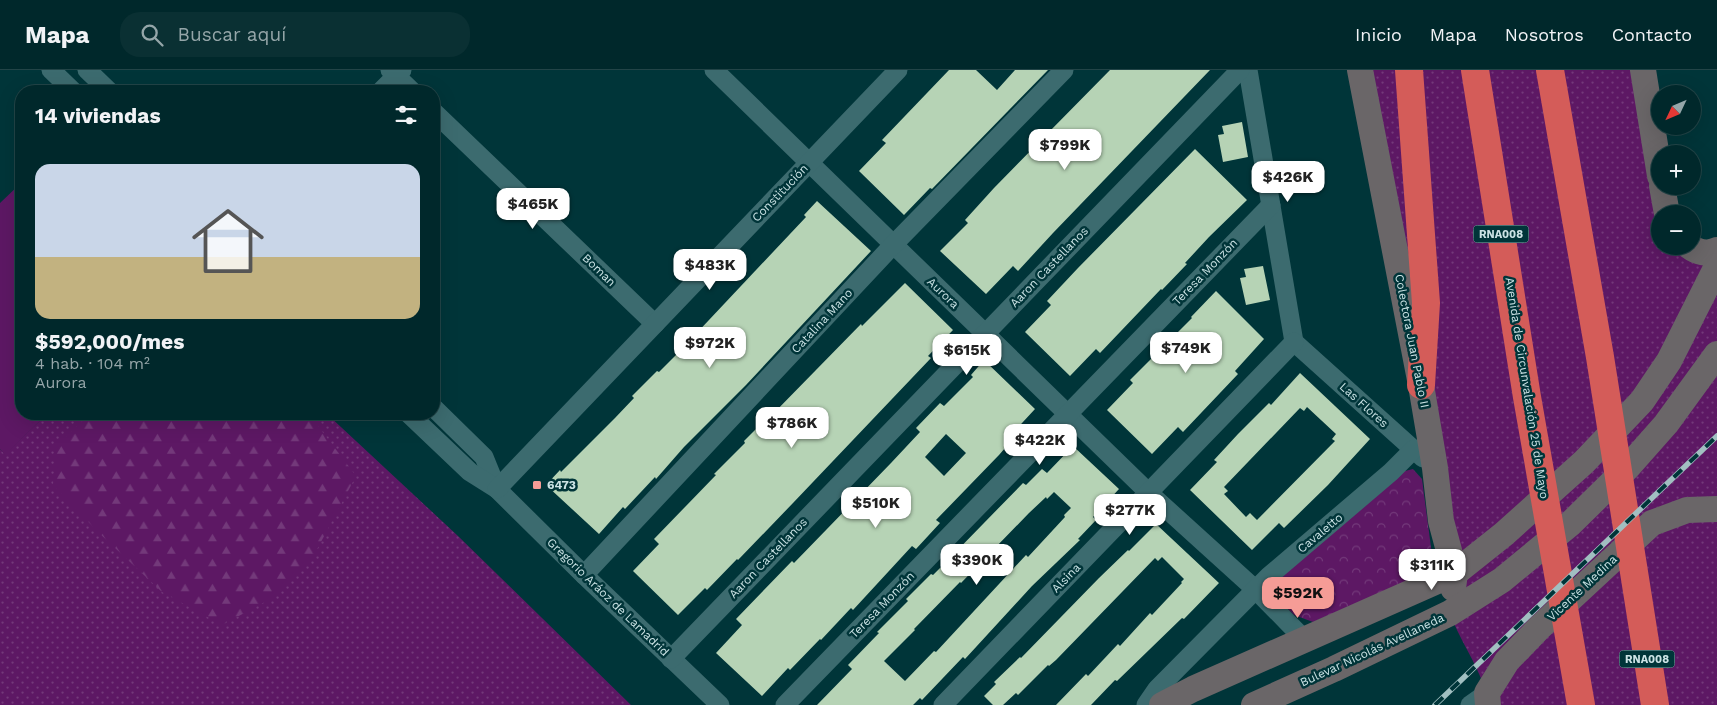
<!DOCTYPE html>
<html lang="es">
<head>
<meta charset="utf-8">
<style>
	body { margin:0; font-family:"Work Sans",sans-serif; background:#0a3033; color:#f1f3f6; height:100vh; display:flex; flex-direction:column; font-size:19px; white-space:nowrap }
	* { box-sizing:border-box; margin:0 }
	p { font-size:16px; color:#95a6a9 }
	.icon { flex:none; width:28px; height:28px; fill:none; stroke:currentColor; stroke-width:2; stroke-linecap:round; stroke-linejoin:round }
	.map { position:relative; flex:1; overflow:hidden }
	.panel { position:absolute; left:15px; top:15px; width:425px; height:335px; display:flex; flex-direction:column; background:#00282b; border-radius:20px; box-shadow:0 5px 20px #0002,0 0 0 1px #224447 }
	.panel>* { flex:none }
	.needle { width:32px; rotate:226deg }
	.controls { position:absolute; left:1651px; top:15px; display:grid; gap:10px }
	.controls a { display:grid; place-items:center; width:50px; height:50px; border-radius:50%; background:#00282b; box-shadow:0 5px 20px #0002,0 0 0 1px #224447; font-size:25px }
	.price { position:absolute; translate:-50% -42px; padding:0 11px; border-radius:10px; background:#fff; color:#222; font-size:16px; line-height:32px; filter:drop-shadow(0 1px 2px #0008) }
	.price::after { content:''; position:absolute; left:50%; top:30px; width:15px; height:11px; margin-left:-8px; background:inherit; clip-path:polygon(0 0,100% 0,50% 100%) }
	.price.on { background:#f59c96; color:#111 }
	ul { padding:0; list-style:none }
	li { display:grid; align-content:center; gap:10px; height:265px; padding:0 20px }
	li span { display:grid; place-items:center; height:155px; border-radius:15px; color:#555 }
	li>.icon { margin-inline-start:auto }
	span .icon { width:90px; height:90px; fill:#fffc; stroke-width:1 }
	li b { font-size:21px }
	h2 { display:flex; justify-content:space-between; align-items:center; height:60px; padding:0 20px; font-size:21px }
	header { display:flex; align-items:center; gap:30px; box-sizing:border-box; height:70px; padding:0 25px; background:#00282b; border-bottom:1px solid #224447 }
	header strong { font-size:24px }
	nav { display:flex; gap:28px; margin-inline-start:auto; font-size:18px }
	.search { width:350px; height:45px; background:#0a3033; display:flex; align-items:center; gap:12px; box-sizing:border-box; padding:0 18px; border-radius:20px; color:#95a6a9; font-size:19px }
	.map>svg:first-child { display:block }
</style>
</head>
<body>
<header>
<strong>Mapa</strong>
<div class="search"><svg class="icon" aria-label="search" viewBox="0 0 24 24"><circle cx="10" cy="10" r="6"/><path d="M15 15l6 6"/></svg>Buscar aquí</div>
<nav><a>Inicio</a><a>Mapa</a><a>Nosotros</a><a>Contacto</a></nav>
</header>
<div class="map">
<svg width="1717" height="635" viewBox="0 0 1717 635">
	<defs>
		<pattern id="grass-dots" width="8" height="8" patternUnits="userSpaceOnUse" patternTransform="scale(1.25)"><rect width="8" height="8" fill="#5d1864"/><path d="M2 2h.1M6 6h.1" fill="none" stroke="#73397a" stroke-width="1.8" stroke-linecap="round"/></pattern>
		<pattern id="forest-firs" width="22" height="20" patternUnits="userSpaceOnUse" patternTransform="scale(1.25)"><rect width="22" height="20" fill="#5d1864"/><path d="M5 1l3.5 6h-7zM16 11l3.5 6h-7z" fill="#73397a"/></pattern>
		<pattern id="park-crowns" width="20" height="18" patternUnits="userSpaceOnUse" patternTransform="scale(1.25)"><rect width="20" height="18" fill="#5d1864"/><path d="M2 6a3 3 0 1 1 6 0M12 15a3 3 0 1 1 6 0" fill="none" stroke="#73397a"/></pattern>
	</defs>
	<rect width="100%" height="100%" fill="#003539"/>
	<g fill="url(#grass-dots)">
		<path d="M 1360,0 L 1643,0 L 1660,144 L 1660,176 L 1689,176 L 1717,180 L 1717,635 L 1488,635 C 1484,601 1461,575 1450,543 Z"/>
		<path d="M 47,344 L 327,344 L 458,466 L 631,635 L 0,635 L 0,379 L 5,384 Z"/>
	</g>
	<path fill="url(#forest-firs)" d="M 90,344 L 305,344 L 315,352 L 356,406 L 314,485 L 278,525 L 222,555 L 162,522 L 97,461 L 53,415 L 56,376 Z"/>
	<path fill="url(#park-crowns)" d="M 1413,399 L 1422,409 L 1434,500 L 1313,552 L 1294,545 L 1267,518 L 1401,402 Z"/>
	<g fill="#5d1864">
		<path d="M 21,113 L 21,344 L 47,344 L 5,385 L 0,379 L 0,133 Z"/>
		<circle cx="1324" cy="525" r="10"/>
	</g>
	<g fill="#b6d3b5" fill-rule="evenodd">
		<path d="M 949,0 L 976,0 L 997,20 L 1015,0 L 1048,0 L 932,119 L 930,118 L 904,145 L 859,101 L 886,73 L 882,70 Z"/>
		<path d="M 1110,0 L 1210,0 L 1053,163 L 1018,201 L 1013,196 L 986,224 L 940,181 L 968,153 L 965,150 L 994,118 Z"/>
		<path d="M 1242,52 L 1248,87 L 1223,92 L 1218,65 L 1224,64 L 1222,56 Z"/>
		<path d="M 1195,79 L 1247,130 L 1209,167 L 1185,193 L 1187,194 L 1162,220 L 1161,219 L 1100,283 L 1096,279 L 1070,306 L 1025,262 L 1051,235 L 1047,231 L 1078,198 Z"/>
		<path d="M 817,131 L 871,181 L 746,315 L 684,377 L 656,409 L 655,407 L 625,439 L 623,437 L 599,464 L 546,415 L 560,400 L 561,402 L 615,348 L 634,328 L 632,326 L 657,301 L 659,302 L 677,284 L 806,147 L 804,145 Z"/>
		<path d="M 1263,196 L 1270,230 L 1246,235 L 1240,208 L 1246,207 L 1244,199 Z"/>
		<path d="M 905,213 L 953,260 L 928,286 L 931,288 L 793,433 L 738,490 L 737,489 L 707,520 L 705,518 L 678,545 L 633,501 L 659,474 L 654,469 L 716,405 L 714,404 L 745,373 L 744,371 L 769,346 L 770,347 L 861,254 L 862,256 Z"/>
		<path d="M 1216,221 L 1264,269 L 1235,301 L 1238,304 L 1183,362 L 1178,357 L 1152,384 L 1107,340 L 1133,313 L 1130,310 L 1192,248 L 1191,247 Z"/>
		<path d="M 984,290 L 1035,339 L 1009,367 L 1012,370 L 999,385 L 936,450 L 940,453 L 916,479 L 912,476 L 853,540 L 851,538 L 821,570 L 820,569 L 790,600 L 788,598 L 762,626 L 716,583 L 742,555 L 736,549 L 792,491 L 794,493 L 891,393 L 920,362 L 916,358 L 940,333 L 944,336 L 973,307 L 971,305 ZM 946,364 L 966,383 L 944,406 L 925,387 Z"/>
		<path d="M 1300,303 L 1370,369 L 1328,415 L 1284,458 L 1279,453 L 1252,480 L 1190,420 L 1217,392 L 1214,390 L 1238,364 L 1269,333 L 1271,335 ZM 1307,337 L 1336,364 L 1332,369 L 1335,371 L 1257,450 L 1250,443 L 1246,447 L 1224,424 L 1228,421 L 1224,417 L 1300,338 L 1304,341 Z"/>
		<path d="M 1073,376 L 1119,419 L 1093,447 L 1096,450 L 1078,469 L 1080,470 L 1032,516 L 965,589 L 963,587 L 922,630 L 920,628 L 913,635 L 817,635 L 852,599 L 848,595 L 879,563 L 877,562 L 908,531 L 906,529 L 931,504 L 933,505 L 944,494 L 1023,413 L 1026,415 L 1042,399 L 1047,403 ZM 1054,422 L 1071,438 L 1064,445 L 1065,447 L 1028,487 L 1026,485 L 936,582 L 934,581 L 905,611 L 884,591 L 915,560 L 914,559 L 960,512 L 961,513 L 1029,443 L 1046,427 L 1047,429 Z"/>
		<path d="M 1156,454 L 1219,513 L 1184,549 L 1182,548 L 1117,611 L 1115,610 L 1091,635 L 1056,635 L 1086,604 L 1088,606 L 1118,574 L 1120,576 L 1150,543 L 1152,545 L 1182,513 L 1181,512 L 1184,509 L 1162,487 L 1158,491 L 1155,488 L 1056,590 L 1049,596 L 1048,595 L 1018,625 L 1016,623 L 1003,635 L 993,635 L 984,626 L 996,614 L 994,612 L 1020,587 L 1021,588 L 1099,508 L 1128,480 L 1129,481 Z"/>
	</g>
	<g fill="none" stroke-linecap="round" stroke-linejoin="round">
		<g stroke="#3c6b6f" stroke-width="19">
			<path d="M 51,0 L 73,21"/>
			<path d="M 87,0 L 109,21"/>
			<path d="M 390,0 L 412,21"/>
			<path d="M 714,0 L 1149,423 L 1256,520 L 1304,569"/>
			<path d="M 1248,0 L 1294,272"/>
			<path d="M 381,21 L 402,0"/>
			<path d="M 434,42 L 655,254"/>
			<path d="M 1294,272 L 1423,388"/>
			<path d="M 434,338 L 484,387 L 497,419"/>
			<path d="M 409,344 L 470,402 L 497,419 L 584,505 L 720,635"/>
			<path d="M 497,419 L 898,0"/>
			<path d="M 584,505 L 893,175 L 1064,0"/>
			<path d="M 671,589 L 1240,0"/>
			<path d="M 785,635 L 1271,135"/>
			<path d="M 943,635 L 1294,272"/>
			<path d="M 1146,635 L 1157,619 L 1269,506 L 1391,402 L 1414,379"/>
			<path d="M 1470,635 L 1487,623"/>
		</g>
		<g stroke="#6a6668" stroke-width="26">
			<path d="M 1360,0 L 1421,315 L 1435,398 L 1441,451 L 1455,503 L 1453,518"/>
			<path d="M 1643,0 L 1660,106"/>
			<path d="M 1662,116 L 1667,144"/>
			<path d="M 1689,176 C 1697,182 1707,185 1717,180"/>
			<path d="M 1162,635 L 1193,619 L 1455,503 L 1504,464 L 1584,392 L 1642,331 L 1669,291 L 1717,196"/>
			<path d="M 1254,635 L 1334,599 L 1450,543 L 1502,510 L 1570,454 L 1628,397 L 1666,354 L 1717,284"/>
			<path d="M 1488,635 L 1487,623 L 1507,591 L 1540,557 L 1652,453 L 1687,440 L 1717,439"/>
		</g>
		<g stroke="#d45c59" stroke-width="28">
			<path d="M 1409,0 L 1426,233 L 1421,315"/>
			<path d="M 1475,0 L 1527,327 L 1581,635"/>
			<path d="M 1550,0 L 1600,287 L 1655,635"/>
		</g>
		<defs>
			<path id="rail" d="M 1435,635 L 1717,366"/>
		</defs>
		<use href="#rail" stroke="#a1bfc1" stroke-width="5.5"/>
		<use href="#rail" stroke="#003539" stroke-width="4" stroke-dasharray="11" stroke-linecap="butt"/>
	</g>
	<rect fill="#f59c96" stroke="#003539" stroke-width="2" x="532" y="410" width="10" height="10" rx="2.5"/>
	<g text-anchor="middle" stroke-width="5" stroke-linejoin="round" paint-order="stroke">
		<g fill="#003539" stroke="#8eafb1" stroke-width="1">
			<rect x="1473.5" y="155.5" width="55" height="17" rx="4"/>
			<rect x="1619.5" y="580.5" width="55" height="17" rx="4"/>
		</g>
		<g font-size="11" font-weight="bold" fill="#cbe3e5">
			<text x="1501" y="168">RNA008</text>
			<text x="1647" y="593">RNA008</text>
		</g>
		<g font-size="12" fill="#cbe3e5" stroke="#003539">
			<text transform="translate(780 123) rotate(-46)" y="4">Constitución</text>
			<text transform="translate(1049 197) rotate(-46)" y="4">Aaron Castellanos</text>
			<text transform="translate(599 200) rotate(44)" y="4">Boman</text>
			<text transform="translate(1205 202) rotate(-46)" y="4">Teresa Monzón</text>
			<text transform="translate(943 223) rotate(44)" y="4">Aurora</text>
			<text transform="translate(822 251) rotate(-47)" y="4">Catalina Mano</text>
			<text transform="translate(1412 271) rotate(79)" y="4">Colectora Juan Pablo II</text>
			<text transform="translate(1527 318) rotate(81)" y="4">Avenida de Circunvalación 25 de Mayo</text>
			<text transform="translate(1364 335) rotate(42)" y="4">Las Flores</text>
			<text transform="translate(1320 463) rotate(-40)" y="4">Cavaletto</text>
			<text transform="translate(768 488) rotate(-46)" y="4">Aaron Castellanos</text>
			<text transform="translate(1066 508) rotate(-46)" y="4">Alsina</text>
			<text transform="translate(1582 518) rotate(-43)" y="4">Vicente Medina</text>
			<text transform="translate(608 527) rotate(44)" y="4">Gregorio Aráoz de Lamadrid</text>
			<text transform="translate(882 535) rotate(-46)" y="4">Teresa Monzón</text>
			<text transform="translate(1372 580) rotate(-25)" y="4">Bulevar Nicolás Avellaneda</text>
		</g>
		<g font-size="12" font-weight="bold" fill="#cbe3e5" stroke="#003539" text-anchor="start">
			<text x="547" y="419">6473</text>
		</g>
	</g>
</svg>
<div class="controls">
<a><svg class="needle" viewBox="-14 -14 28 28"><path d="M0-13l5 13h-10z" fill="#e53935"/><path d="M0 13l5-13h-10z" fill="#95a6a9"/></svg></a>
<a>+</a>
<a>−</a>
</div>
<b class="price" style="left:1065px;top:101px">$799K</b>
<b class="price" style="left:1288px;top:133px">$426K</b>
<b class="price" style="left:533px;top:160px">$465K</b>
<b class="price" style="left:710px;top:221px">$483K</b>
<b class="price" style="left:710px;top:299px">$972K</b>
<b class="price" style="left:1186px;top:304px">$749K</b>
<b class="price" style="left:967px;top:306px">$615K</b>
<b class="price" style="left:792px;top:379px">$786K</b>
<b class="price" style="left:1040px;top:396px">$422K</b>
<b class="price" style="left:876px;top:459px">$510K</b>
<b class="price" style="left:1130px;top:466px">$277K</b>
<b class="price" style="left:977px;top:516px">$390K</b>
<b class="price" style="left:1432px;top:521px">$311K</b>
<b class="price on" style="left:1298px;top:549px">$592K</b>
<section class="panel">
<h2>14 viviendas<svg class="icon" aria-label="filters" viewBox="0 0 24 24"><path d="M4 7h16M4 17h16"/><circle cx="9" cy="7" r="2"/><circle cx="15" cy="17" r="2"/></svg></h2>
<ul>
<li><span style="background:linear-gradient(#c9d6e8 60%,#c2b280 0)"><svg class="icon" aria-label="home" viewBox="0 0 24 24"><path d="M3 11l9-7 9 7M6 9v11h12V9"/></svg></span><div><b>$592,000/mes</b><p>4 hab. · 104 m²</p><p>Aurora</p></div></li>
</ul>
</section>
</div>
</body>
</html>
